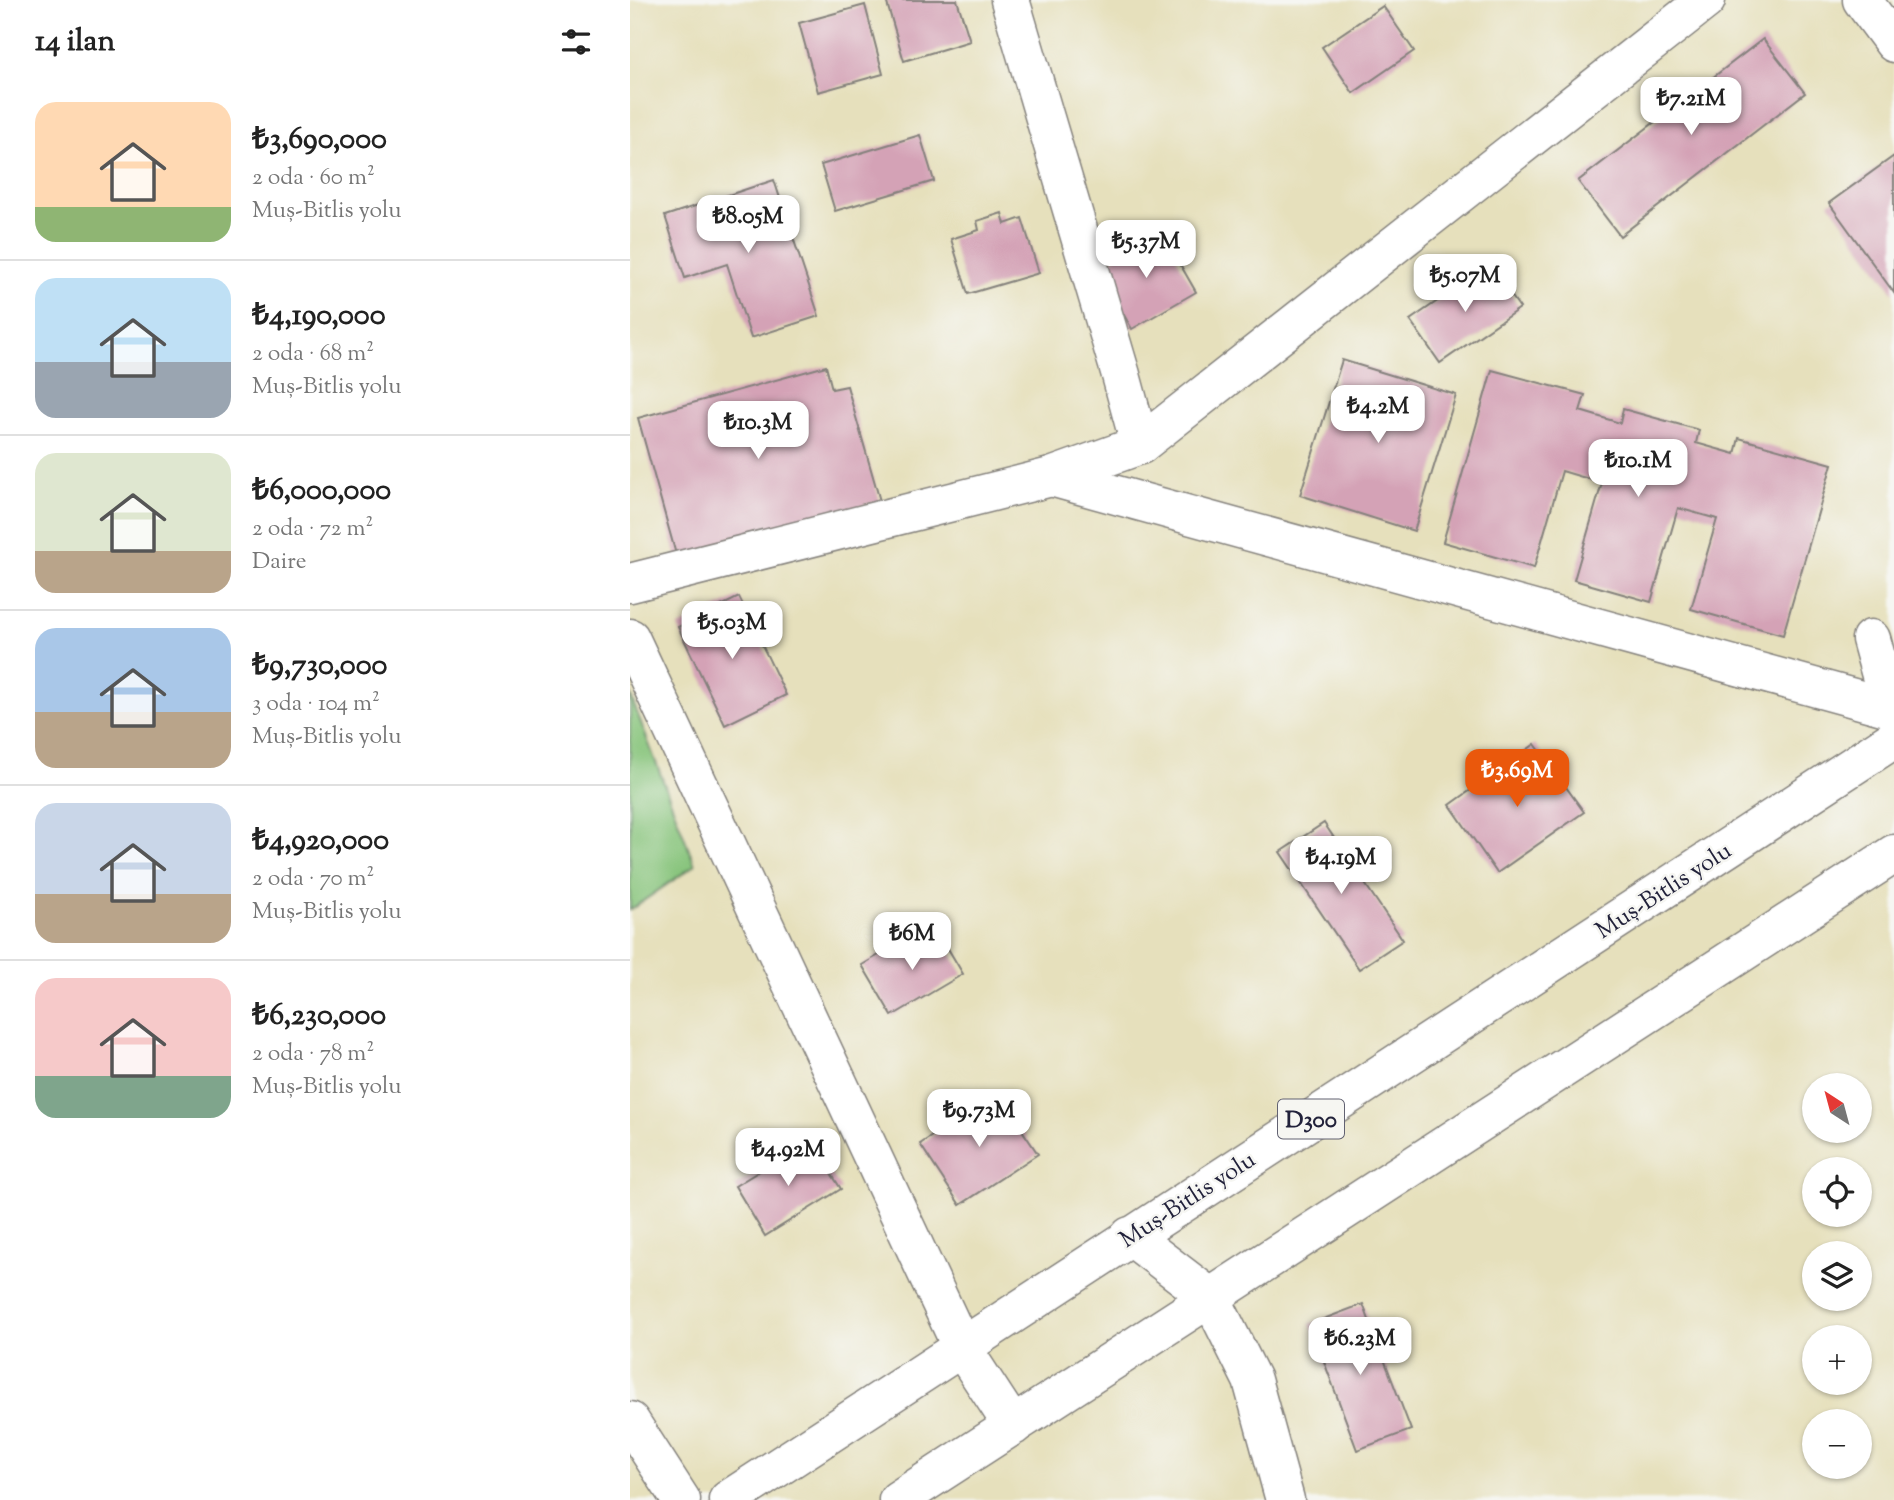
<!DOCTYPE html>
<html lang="tr">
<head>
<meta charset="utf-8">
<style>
	body { margin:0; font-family:"Sorts Mill Goudy",serif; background:#f2f2f2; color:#222; height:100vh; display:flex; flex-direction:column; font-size:26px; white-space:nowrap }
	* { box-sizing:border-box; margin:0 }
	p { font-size:23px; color:#767676 }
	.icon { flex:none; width:38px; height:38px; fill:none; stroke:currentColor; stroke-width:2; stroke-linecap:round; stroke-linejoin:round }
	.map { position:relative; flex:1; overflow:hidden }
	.details { display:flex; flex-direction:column; background:#fff; width:630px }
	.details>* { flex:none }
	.needle { width:46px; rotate:324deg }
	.fabs { position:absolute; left:1172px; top:1073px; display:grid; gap:14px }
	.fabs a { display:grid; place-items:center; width:70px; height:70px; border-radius:50%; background:#fff; box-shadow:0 2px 5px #0004; font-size:35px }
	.price { position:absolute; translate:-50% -60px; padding:0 16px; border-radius:14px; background:#fff; color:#222; font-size:23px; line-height:46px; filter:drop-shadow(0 2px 4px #0008) }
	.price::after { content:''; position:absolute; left:50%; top:42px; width:21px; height:16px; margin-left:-10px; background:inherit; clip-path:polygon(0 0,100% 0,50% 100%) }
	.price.active { background:#ea580c; color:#fff }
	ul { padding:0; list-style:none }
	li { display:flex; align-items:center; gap:21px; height:175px; padding:0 35px }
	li+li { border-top:2px solid #e0e0e0 }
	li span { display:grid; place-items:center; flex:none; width:196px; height:140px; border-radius:21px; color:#555 }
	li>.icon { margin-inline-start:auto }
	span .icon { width:84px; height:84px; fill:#fffc; stroke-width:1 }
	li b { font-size:30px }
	h2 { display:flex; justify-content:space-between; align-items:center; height:84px; padding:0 35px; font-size:30px }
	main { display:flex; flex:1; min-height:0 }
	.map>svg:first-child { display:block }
</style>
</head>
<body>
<main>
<section class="details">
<h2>14 ilan<svg class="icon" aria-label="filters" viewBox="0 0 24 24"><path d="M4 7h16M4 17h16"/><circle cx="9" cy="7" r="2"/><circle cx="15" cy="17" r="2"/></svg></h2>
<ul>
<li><span style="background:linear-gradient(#ffd9b3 75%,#8fb573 0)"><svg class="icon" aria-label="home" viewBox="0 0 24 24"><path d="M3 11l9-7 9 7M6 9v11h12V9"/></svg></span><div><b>₺3,690,000</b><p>2 oda · 60 m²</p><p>Muş-Bitlis yolu</p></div></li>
<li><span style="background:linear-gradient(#bfe0f5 60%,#9aa5b1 0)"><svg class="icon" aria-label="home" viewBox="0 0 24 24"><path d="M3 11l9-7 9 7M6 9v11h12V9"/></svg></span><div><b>₺4,190,000</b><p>2 oda · 68 m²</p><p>Muş-Bitlis yolu</p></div></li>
<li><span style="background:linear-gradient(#dfe7d0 70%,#b9a48a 0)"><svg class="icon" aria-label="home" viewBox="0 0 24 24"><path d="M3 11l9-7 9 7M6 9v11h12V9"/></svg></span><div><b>₺6,000,000</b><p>2 oda · 72 m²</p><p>Daire</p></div></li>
<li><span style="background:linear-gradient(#a9c7e8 60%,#b9a48a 0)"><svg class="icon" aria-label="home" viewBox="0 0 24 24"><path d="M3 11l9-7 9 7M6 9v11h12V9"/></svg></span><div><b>₺9,730,000</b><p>3 oda · 104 m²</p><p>Muş-Bitlis yolu</p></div></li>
<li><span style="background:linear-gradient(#c9d6e8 65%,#b9a48a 0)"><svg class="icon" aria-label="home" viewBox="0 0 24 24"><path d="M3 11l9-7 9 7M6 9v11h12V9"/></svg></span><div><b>₺4,920,000</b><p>2 oda · 70 m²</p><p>Muş-Bitlis yolu</p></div></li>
<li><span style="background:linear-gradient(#f6c9c9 70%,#7fa58c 0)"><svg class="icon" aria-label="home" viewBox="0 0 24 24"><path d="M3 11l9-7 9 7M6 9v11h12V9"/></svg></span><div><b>₺6,230,000</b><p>2 oda · 78 m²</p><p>Muş-Bitlis yolu</p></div></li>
</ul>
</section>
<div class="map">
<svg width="1264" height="1500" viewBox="0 0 1264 1500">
	<rect width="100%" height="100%" fill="#f6f6f2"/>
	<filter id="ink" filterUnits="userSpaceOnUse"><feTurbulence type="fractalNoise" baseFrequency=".0143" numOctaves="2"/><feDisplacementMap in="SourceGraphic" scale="14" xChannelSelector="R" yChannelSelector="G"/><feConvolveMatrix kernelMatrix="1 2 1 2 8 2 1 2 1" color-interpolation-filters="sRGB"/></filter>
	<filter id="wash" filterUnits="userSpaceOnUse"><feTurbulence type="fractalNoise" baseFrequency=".00686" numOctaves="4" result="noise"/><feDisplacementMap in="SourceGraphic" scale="28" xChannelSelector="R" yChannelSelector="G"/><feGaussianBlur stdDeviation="1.57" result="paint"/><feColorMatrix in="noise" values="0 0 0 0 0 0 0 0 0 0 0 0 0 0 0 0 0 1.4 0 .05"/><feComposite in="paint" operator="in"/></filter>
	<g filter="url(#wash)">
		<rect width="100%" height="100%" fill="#e6e0bc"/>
		<path fill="#87c47b" stroke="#54735b" stroke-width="2" d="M 0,694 L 65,865 L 0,910 Z"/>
		<g id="blocks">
			<g fill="#d4a2b6">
				<path d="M 256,0 L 327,0 L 340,41 L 274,61 Z"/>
				<path d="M 235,5 L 253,74 L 188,92 L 169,23 Z"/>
				<path d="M 753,6 L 784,51 L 723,93 L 692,47 Z"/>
				<path d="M 1133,39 L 1175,93 L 990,236 L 948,181 Z"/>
				<path d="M 290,135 L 304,181 L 205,211 L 191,165 Z"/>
				<path d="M 1264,156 L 1264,293 L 1199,203 Z"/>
				<path d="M 144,180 L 189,316 L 121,338 L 97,264 L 55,278 L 35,216 Z"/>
				<path d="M 372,213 L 375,224 L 392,218 L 409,273 L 338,294 L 321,239 L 349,230 L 347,221 Z"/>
				<path d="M 531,231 L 566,292 L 502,329 L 467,268 Z"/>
				<path d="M 860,265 L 890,308 L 810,363 L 780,320 Z"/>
				<path d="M 712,360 L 826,395 L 784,531 L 670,495 Z"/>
				<path d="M 196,366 L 202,389 L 217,386 L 250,501 L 47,558 L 8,418 Z"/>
				<path d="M 862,370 L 955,395 L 950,411 L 990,423 L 993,409 L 1069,430 L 1066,443 L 1105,454 L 1109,438 L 1202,464 L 1153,635 L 1061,609 L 1087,519 L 1048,508 L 1021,602 L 944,580 L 972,483 L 932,471 L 904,568 L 813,542 Z"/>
				<path d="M 109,597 L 156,695 L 95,725 L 48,627 Z"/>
				<path d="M 905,744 L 954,812 L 867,873 L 820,805 Z"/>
				<path d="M 694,823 L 773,940 L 729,969 L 650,852 Z"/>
				<path d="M 307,930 L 333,974 L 262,1016 L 232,965 L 271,942 L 276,949 Z"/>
				<path d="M 367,1093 L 408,1154 L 330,1205 L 290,1144 Z"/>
				<path d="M 180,1140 L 211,1189 L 135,1236 L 105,1186 Z"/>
				<path d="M 733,1304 L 781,1430 L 727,1450 L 680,1324 Z"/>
			</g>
		</g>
	</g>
	<g filter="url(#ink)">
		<use href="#blocks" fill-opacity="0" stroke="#84817c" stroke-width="2"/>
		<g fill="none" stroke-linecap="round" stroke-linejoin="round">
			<defs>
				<g id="minor">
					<path d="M 1232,0 L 1264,43"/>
					<path d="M 510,445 L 1076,0"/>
					<path d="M 421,477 L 1260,708 L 1264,712"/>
					<path d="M 0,583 L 421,477 L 510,445 L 491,375 L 380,0"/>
					<path d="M 0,638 L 332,1348 L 383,1426"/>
					<path d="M 1241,639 L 1260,708 L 1264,705"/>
					<path d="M 500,1236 L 581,1298 L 622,1380 L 655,1500"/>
					<path d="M 0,1421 L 51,1500"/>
				</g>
				<g id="highway">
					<path d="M 98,1500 L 1264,739"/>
					<path d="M 268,1500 L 1264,854"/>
				</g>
			</defs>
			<use href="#minor" stroke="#84817c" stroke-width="41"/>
			<use href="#highway" stroke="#84817c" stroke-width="41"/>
			<use href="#minor" stroke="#fff" stroke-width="38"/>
			<use href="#highway" stroke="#fff" stroke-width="38"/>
		</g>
	</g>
	<g text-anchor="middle" stroke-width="5" stroke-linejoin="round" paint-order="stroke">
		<rect fill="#f6f6f2" stroke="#626272" stroke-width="2" x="648" y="1099.5" width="66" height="39" rx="5"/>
		<g font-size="23" font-weight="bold" fill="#22223b">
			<text x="681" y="1127">D300</text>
		</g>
		<g font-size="24" fill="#22223b" stroke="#f6f6f2">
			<text transform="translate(1033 890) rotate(-33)" y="8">Muş-Bitlis yolu</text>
			<text transform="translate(557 1199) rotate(-33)" y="8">Muş-Bitlis yolu</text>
		</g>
	</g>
</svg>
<div class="fabs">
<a><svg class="needle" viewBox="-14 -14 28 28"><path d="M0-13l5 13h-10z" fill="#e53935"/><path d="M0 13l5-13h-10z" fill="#767676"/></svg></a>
<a><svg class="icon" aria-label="locate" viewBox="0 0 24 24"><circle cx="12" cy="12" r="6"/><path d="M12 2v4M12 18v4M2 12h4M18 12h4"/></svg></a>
<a><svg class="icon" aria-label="layers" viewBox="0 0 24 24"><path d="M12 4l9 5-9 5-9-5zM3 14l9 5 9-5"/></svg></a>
<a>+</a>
<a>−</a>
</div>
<b class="price" style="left:1061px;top:137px">₺7.21M</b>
<b class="price" style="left:118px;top:255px">₺8.05M</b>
<b class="price" style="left:516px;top:280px">₺5.37M</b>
<b class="price" style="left:835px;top:314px">₺5.07M</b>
<b class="price" style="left:748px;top:445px">₺4.2M</b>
<b class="price" style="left:128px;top:461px">₺10.3M</b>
<b class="price" style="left:1008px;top:499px">₺10.1M</b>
<b class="price" style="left:102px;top:661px">₺5.03M</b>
<b class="price active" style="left:887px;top:809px">₺3.69M</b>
<b class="price" style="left:711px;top:896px">₺4.19M</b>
<b class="price" style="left:282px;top:972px">₺6M</b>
<b class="price" style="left:349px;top:1149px">₺9.73M</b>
<b class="price" style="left:158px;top:1188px">₺4.92M</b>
<b class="price" style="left:730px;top:1377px">₺6.23M</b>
</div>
</main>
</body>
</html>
